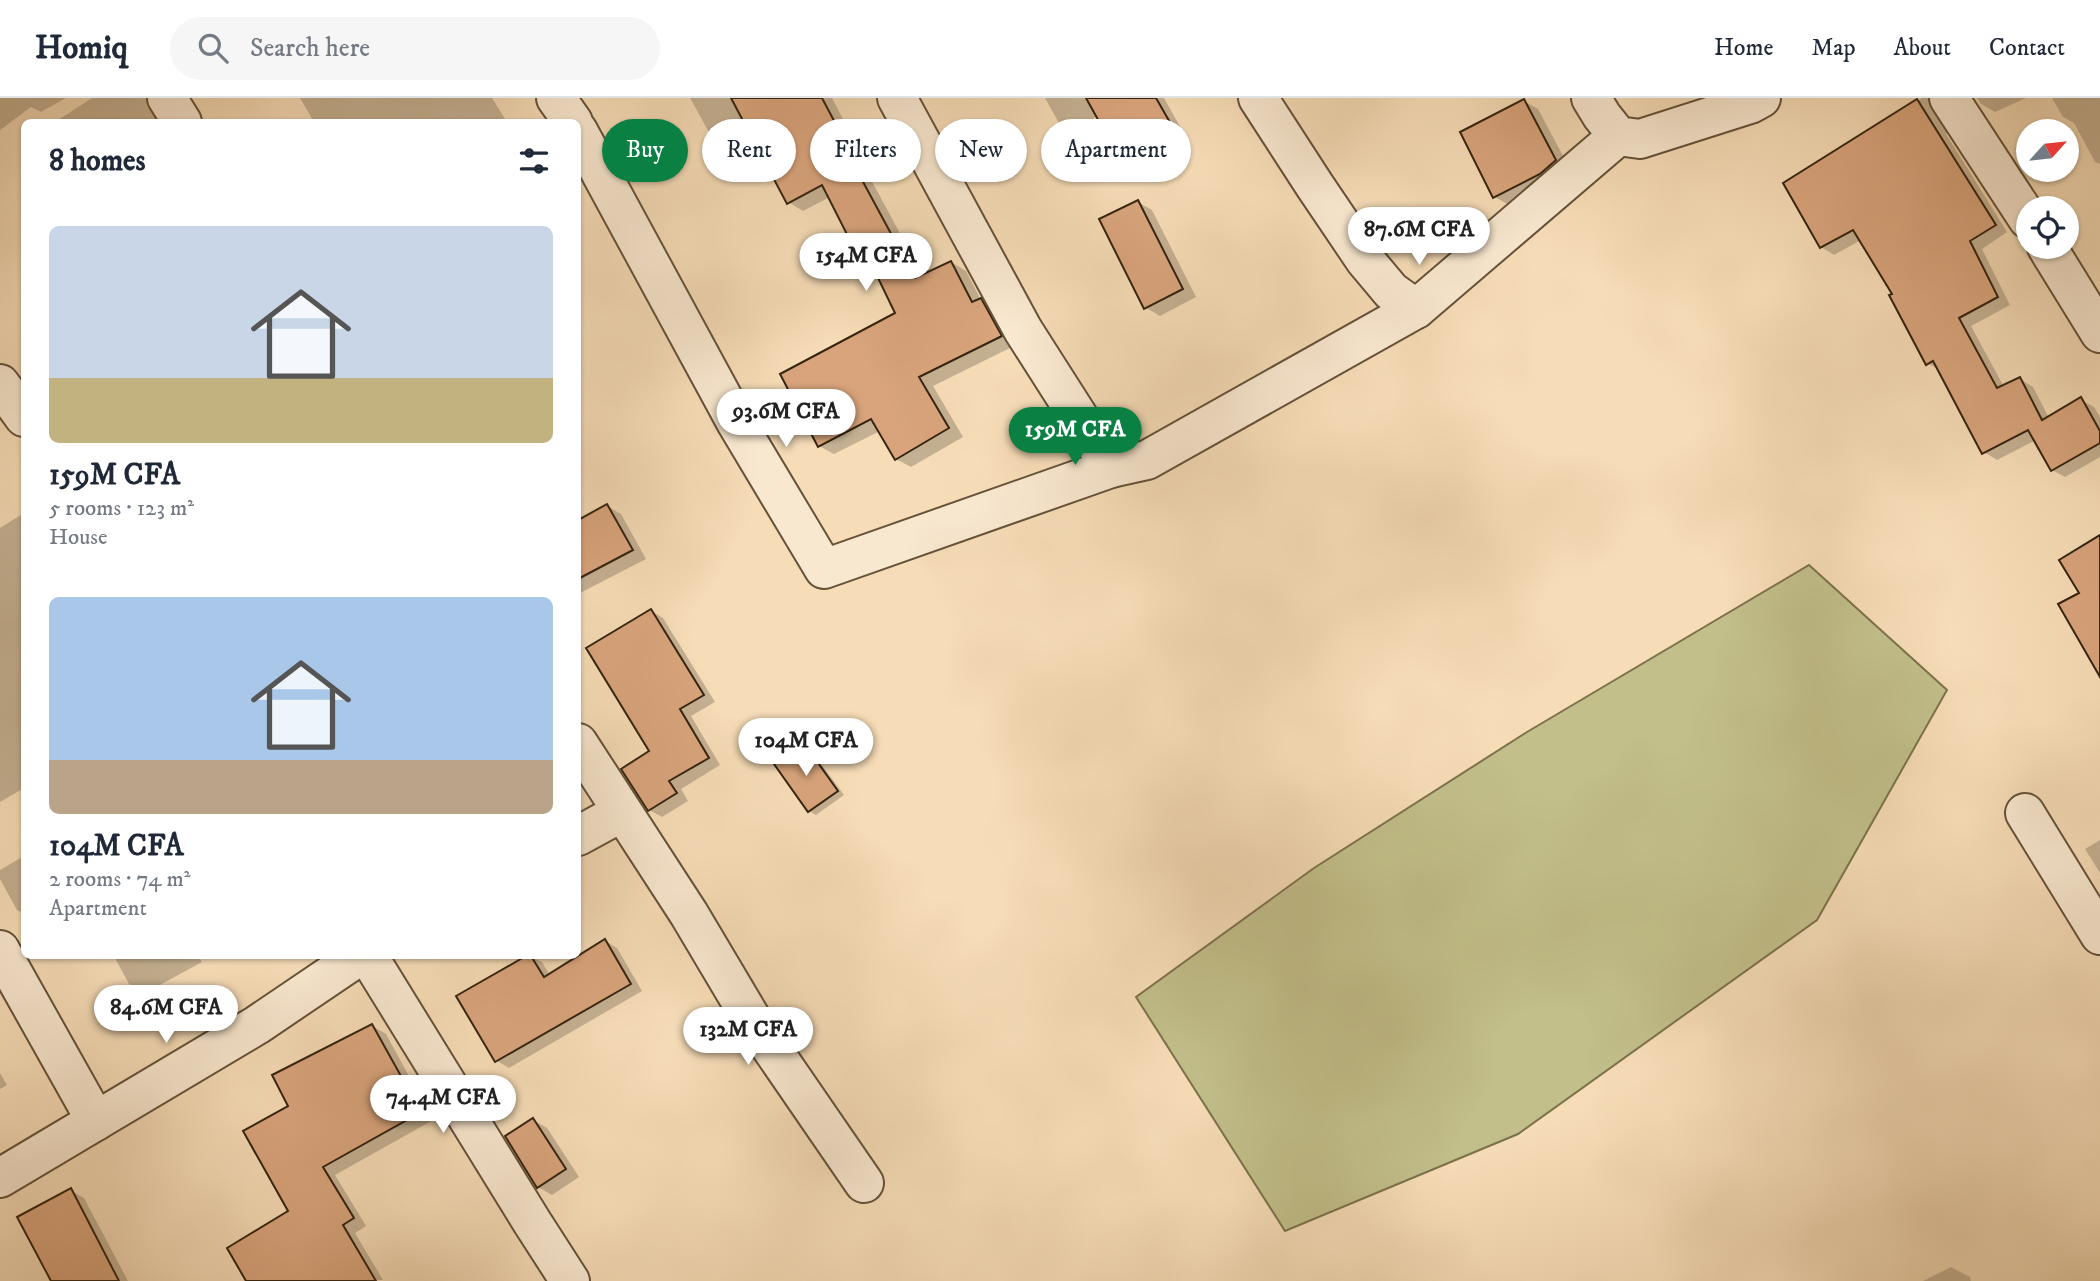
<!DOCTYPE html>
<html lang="en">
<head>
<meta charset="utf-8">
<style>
	body { margin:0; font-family:"IM FELL DW Pica",serif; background:#f6f6f7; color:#1f2937; height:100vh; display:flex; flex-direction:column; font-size:26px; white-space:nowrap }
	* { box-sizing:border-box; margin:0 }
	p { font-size:23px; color:#747a83 }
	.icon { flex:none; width:38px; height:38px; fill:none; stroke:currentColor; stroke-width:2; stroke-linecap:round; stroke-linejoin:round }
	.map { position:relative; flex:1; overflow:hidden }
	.details { position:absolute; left:21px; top:21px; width:560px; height:840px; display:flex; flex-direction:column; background:#fff; border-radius:10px; box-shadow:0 2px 5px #0004 }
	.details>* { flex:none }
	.top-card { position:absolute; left:602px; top:21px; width:665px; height:63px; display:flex; gap:14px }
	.needle { width:46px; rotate:63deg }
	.fabs { position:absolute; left:2016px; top:21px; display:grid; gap:14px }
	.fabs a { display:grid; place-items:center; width:63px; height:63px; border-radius:50%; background:#fff; box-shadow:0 2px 5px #0004; font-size:35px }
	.price { position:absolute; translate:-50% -60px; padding:0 16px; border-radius:24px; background:#fff; color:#222; font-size:23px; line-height:46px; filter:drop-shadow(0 2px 4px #0008) }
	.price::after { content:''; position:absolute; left:50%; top:42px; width:21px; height:16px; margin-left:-10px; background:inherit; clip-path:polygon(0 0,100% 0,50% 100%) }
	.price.selected { background:#0b8043; color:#fff }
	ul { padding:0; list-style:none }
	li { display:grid; align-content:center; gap:14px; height:371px; padding:0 28px }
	li span { display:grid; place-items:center; height:217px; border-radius:10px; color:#555 }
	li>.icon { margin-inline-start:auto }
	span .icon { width:126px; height:126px; fill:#fffc; stroke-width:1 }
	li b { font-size:30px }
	h2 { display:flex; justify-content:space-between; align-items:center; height:84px; padding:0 28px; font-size:30px }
	.pill { padding:0 24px; border-radius:32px; background:#fff; box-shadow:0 2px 5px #0004; font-size:24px; line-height:63px }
	.pill.selected { background:#0b8043; color:#fff }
	header { display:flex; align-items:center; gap:42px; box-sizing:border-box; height:98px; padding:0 35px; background:#fff; border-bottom:2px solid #e0e1e3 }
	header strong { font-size:33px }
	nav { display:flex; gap:38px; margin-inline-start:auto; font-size:24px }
	.search { width:490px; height:63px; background:#f6f6f7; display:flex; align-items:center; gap:18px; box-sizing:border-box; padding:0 24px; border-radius:38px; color:#747a83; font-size:26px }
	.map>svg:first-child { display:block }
</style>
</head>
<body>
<header>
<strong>Homiq</strong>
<div class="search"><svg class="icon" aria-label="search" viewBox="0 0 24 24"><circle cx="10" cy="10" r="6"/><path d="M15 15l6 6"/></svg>Search here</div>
<nav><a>Home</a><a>Map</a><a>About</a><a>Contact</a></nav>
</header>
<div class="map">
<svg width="2100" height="1183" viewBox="0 0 2100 1183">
	<rect width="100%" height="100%" fill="#f6dcb7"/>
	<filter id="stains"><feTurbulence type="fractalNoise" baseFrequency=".00286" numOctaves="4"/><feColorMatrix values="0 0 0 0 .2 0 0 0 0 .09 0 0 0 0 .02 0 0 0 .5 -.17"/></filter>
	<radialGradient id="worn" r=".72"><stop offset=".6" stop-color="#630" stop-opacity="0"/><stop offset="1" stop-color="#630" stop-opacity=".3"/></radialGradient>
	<path fill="#c2bf8a" stroke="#7c724c" stroke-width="2" d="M 1809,467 L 1947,592 L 1817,822 L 1518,1036 L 1285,1133 L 1136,899 L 1314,770 L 1527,634 Z"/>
	<g fill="#0003">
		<path d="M 0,0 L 66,0 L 41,14 L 31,9 L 0,32 Z"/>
		<path d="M 92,0 L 148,0 L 164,24 L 55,24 Z"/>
		<path d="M 300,0 L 492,0 L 507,24 L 314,24 Z"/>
		<path d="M 690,0 L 832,0 L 872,76 L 869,78 L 923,178 L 951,164 L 966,173 L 981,202 L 996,211 L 1016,247 L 933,288 L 963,339 L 911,369 L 896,361 L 880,333 L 834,356 L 819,348 L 898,216 L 871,163 L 859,155 L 830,99 L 803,113 L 788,104 L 750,32 L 725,45 L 710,36 Z"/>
		<path d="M 1045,0 L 1164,0 L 1183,34 L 1132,62 L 1118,55 L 1098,18 L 1072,32 L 1059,25 Z"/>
		<path d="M 1922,0 L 1936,0 L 1952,33 L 1946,36 L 2007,134 L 1982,151 L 2010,207 L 1971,228 L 2004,289 L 2020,281 L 2033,289 L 2049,320 L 2081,302 L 2094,309 L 2100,319 L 2100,359 L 2065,379 L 2052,372 L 2036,342 L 1997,362 L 1984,354 L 1940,272 L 1927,265 L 1894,196 L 1861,142 L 1834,157 L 1821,149 L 1785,85 Z"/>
		<path d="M 1977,0 L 2026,0 L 1995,14 L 1981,6 Z"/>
		<path d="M 2052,0 L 2100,0 L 2100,66 L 2095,64 L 2074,25 L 2063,19 Z"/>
		<path d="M 1524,3 L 1538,11 L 1570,71 L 1509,107 L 1495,99 Z"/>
		<path d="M 1138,104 L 1152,112 L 1196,199 L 1160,218 L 1145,209 Z"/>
		<path d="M 607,408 L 621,416 L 646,461 L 578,496 L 578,424 Z"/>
		<path d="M 24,415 L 24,690 L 0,704 L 0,430 Z"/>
		<path d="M 651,513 L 663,520 L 715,604 L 691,618 L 720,667 L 681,691 L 688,703 L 662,719 L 649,712 Z"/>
		<path d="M 804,647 L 810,651 L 844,697 L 816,717 L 809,713 Z"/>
		<path d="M 2100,742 L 2100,775 L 2085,751 Z"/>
		<path d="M 24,758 L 24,816 L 17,812 L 0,781 L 0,772 Z"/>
		<path d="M 605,843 L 617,850 L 642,893 L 509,970 L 497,963 L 459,898 L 529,858 L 542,864 L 550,877 Z"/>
		<path d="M 114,858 L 198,858 L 202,864 L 145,895 L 129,886 Z"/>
		<path d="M 372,928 L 386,936 L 433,1022 L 335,1077 L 366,1128 L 355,1135 L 383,1182 L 249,1183 L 290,1114 L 290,1009 Z"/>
		<path d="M 0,975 L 7,987 L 0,991 Z"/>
		<path d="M 533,1022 L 547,1030 L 579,1079 L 552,1097 L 538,1089 Z"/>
		<path d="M 70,1092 L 84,1100 L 128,1183 L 53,1183 Z"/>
		<path d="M 1951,1169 L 1970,1179 L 1971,1183 L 1923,1183 Z"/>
	</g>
	<g fill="#d9a47c" stroke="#35240f" stroke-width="2">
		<path d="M 731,0 L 822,0 L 858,68 L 855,69 L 915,180 L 951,163 L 972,204 L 981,200 L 1002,238 L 919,279 L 949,330 L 895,362 L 871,321 L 818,349 L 780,276 L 895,215 L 865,153 L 857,156 L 822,87 L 787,106 Z"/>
		<path d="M 1086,0 L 1156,0 L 1171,26 L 1117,56 Z"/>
		<path d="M 1524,1 L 1556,62 L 1540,76 L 1493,100 L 1460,34 Z"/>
		<path d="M 1917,1 L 1996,127 L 1970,143 L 1998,199 L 1959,220 L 1997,290 L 2020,279 L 2042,322 L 2081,299 L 2100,333 L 2100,345 L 2051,373 L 2028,332 L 1982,356 L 1933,263 L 1926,267 L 1889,197 L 1892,196 L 1853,132 L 1820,150 L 1783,85 Z"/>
		<path d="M 1138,102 L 1183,191 L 1144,211 L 1099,121 Z"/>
		<path d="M 607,406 L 633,452 L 578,481 L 578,422 Z"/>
		<path d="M 2100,437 L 2100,579 L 2058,506 L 2079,495 L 2059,462 Z"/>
		<path d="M 651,511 L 704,597 L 680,611 L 709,660 L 669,683 L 677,695 L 648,713 L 621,671 L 649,653 L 586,550 Z"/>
		<path d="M 804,645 L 838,693 L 808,714 L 774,666 Z"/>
		<path d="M 605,841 L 631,886 L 495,964 L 456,898 L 526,858 L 531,858 L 544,879 Z"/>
		<path d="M 372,926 L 421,1014 L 323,1069 L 354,1120 L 343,1127 L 376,1183 L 246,1183 L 227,1150 L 288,1113 L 243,1033 L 288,1008 L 272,977 Z"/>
		<path d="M 533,1020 L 566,1071 L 537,1090 L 505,1038 Z"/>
		<path d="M 71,1090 L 119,1183 L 51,1183 L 17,1119 Z"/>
	</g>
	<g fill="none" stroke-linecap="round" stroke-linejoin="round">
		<defs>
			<g id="minor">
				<path d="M 167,0 L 182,24"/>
				<path d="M 556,0 L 573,24"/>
				<path d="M 897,0 L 1023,232 L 1111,370 L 1147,362 L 1416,211"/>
				<path d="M 1258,0 L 1315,88 L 1365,162 L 1391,193 L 1416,211 L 1618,38"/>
				<path d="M 1591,0 L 1602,18 L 1618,38 L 1640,41 L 1750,6 L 1761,0"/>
				<path d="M 1949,0 L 2028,121"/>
				<path d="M 578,33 L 736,324 L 824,471 L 1111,370"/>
				<path d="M 2047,149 L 2100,235"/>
				<path d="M 0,286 L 24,319"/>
				<path d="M 578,645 L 689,816 L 752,922 L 864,1085"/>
				<path d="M 2025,715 L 2100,837"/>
				<path d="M 578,738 L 622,714"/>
				<path d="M 0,852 L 96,1023"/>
				<path d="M 368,858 L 532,1124 L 570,1183"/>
				<path d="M 0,1080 L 257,927 L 359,858"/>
			</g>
		</defs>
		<use href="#minor" stroke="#655239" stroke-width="42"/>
		<use href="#minor" stroke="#f9e8d0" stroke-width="38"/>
	</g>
	<rect width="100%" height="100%" filter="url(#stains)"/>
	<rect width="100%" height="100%" fill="url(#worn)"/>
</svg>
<div class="fabs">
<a><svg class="needle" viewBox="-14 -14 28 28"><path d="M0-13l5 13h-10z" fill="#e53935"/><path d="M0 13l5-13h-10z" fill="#747a83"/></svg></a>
<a><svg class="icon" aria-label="locate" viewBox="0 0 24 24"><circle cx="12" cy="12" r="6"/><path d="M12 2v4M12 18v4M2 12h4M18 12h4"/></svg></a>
</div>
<b class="price" style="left:1419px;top:169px">87.6M CFA</b>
<b class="price" style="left:866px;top:195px">154M CFA</b>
<b class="price" style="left:786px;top:351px">93.6M CFA</b>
<b class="price selected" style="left:1075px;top:369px">159M CFA</b>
<b class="price" style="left:806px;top:680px">104M CFA</b>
<b class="price" style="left:166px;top:947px">84.6M CFA</b>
<b class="price" style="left:748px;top:969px">132M CFA</b>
<b class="price" style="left:443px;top:1037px">74.4M CFA</b>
<div class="top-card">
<a class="pill selected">Buy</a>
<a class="pill">Rent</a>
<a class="pill">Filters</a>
<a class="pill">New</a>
<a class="pill">Apartment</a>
</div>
<section class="details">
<h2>8 homes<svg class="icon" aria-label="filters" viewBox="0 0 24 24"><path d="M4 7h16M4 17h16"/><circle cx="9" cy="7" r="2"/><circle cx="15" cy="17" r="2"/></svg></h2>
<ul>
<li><span style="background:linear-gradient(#c9d6e8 70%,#c2b280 0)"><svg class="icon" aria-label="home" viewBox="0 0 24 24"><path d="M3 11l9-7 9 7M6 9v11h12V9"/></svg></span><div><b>159M CFA</b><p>5 rooms · 123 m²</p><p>House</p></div></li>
<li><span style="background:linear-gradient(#a9c7e8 75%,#b9a48a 0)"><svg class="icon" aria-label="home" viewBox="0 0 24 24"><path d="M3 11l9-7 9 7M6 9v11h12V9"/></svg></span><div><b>104M CFA</b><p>2 rooms · 74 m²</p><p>Apartment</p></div></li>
</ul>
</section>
</div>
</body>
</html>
